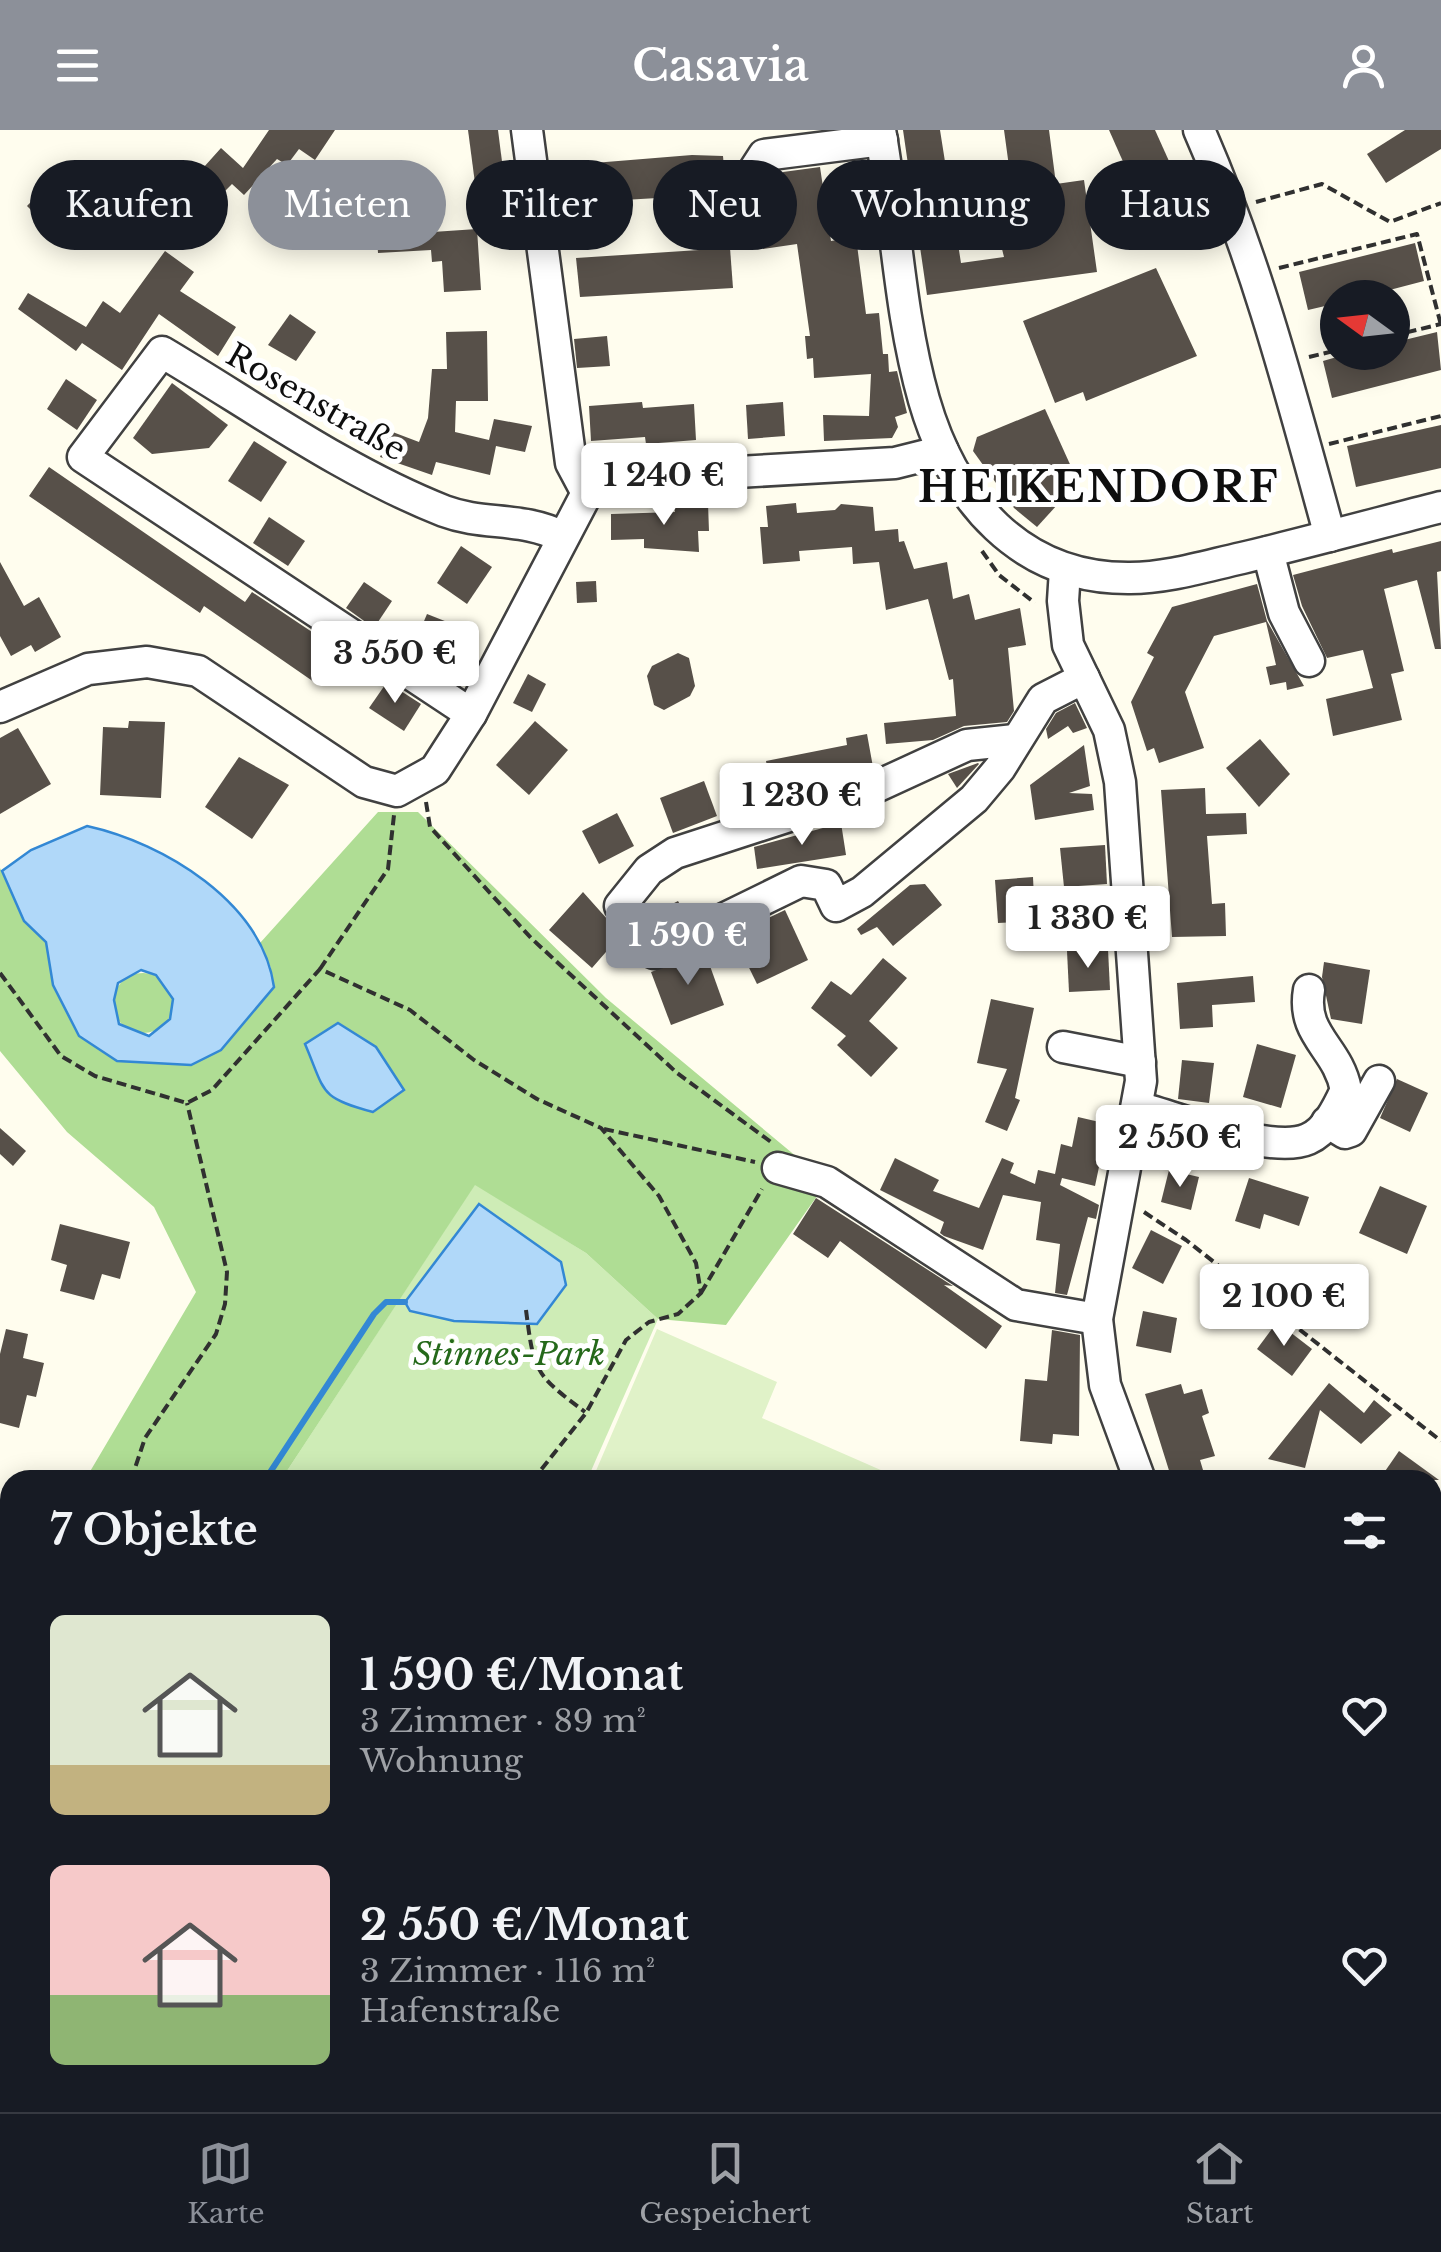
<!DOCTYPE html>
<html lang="de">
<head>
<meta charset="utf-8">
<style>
	body { margin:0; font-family:"Libre Baskerville",serif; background:#20242c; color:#f1f3f6; height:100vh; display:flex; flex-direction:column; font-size:38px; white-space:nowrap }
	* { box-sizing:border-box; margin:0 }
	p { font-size:32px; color:#9ea1a6 }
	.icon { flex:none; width:55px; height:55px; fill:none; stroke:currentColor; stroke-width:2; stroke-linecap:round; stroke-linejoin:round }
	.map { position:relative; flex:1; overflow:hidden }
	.drawer { position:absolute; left:0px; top:1340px; width:1442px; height:642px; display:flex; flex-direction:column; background:#171b24; border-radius:30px 30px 0 0; box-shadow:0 5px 25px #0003 }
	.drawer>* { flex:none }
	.banner { position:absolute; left:30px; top:30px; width:1382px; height:90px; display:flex; gap:20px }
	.needle { width:65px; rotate:285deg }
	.tools { position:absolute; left:1320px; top:150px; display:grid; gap:20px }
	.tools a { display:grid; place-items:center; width:90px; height:90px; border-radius:50%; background:#171b24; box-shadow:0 5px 25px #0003; font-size:50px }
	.price { position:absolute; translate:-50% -85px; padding:0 22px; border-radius:10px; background:#fff; color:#222; font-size:32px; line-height:65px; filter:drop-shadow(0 2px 5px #0008) }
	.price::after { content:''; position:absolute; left:50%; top:60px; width:30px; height:22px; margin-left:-15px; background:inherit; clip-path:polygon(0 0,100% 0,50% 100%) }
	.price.current { background:#8c9099; color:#fff }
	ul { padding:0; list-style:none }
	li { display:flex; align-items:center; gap:30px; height:250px; padding:0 50px }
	li span { display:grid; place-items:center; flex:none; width:280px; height:200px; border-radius:15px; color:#555 }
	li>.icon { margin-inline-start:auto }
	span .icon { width:120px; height:120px; fill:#fffc; stroke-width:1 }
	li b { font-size:42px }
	h2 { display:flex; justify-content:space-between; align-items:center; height:120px; padding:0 50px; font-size:42px }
	.pill { padding:0 35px; border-radius:45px; background:#171b24; box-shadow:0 5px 25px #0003; font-size:35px; line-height:90px }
	.pill.current { background:#8c9099; color:#fff }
	header { display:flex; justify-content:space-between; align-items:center; height:130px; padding:0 50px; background:#8c9099; color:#fff; font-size:45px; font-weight:600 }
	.dock { display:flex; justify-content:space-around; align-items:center; height:140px; border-top:2px solid #363941; background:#171b24; font-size:28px; color:#9ea1a6 }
	.dock a { display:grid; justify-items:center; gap:5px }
	.dock .current { color:#8c9099 }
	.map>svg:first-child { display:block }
</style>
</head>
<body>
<header><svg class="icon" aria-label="menu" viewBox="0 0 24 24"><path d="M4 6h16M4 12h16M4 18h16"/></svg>Casavia<svg class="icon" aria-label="person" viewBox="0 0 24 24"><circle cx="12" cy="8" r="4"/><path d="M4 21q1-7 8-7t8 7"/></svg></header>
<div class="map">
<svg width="1441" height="1982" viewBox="0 0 1441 1982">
	<rect width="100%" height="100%" fill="#fffdee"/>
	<path fill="#ceecb6" d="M 475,1054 L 586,1123 L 658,1189 L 587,1350 L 281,1350 Z"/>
	<g fill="#afdd94">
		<path d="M 378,682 L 418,682 L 606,868 L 827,1052 L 726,1195 L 658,1189 L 586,1123 L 475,1055 L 281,1350 L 85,1350 L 196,1162 L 154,1077 L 67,1002 L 0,921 L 0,738 L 24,791 L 46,812 L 53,855 L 117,931 L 271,838 L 260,813 Z"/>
		<circle cx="143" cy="873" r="30"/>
		<path d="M 10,1465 L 10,1690 L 0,1694 L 0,1477 Z"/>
		<path d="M 1441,1718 L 1441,1810 L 1432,1806 L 1433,1722 Z"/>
	</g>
	<path fill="#e0f2c8" d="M 657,1199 L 777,1252 L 762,1288 L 883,1341 L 879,1350 L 592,1350 Z"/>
	<g fill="#b0d8f9" stroke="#3388d4" stroke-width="2.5" fill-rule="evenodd">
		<path d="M 87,696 C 164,713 262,772 274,857 L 221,920 L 191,935 L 117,931 L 79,906 L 53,855 L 46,812 L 24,791 L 2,741 L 31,720 ZM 141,840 L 156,845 L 173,869 L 170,889 L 149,906 L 119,894 L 114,870 L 118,853 Z"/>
		<path d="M 338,893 L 376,917 L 404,960 L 373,982 C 318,967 326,963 305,914 Z"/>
		<path d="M 479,1074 L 561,1132 L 566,1155 L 537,1194 L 454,1191 L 410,1181 L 405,1172 Z"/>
		<path d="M 10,1722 L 10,1972 L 1432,1972 L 1433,1837 L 1441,1841 L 1441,1982 L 0,1982 L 0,1726 Z"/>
	</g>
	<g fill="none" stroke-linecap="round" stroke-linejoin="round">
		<path stroke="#3388d4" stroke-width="6" d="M 265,1350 L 374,1184 L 386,1172 L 405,1172"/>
	</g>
	<g fill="#575049">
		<path d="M 269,0 L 335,0 L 315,30 L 299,19 L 287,35 L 277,29 L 244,65 L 232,54 L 218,68 L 195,47 L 221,18 L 243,38 Z"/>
		<path d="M 468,0 L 498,0 L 510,95 L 481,99 Z"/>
		<path d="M 903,0 L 940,0 L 961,133 L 1004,127 L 1002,119 L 1020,117 L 1004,0 L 1049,0 L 1056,54 L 1084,50 L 1097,142 L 927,165 Z"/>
		<path d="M 1109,0 L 1155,0 L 1191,80 L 1152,97 Z"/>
		<path d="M 1405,0 L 1441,0 L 1441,19 L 1386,53 L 1367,24 Z"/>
		<path d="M 692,25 L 723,26 L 726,64 L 572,73 L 569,35 Z"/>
		<path d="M 820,37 L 831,111 L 856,107 L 866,184 L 879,183 L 883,224 L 888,224 L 889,242 L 897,241 L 907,283 L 895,287 L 898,297 L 892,308 L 824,311 L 823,285 L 869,286 L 871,244 L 814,248 L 813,228 L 807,229 L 805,206 L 810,206 L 797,114 L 763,119 L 760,98 L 787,94 L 783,42 Z"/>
		<path d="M 47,55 L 67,74 L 47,96 L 27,76 Z"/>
		<path d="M 401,72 L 403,104 L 477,99 L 481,160 L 444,162 L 442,131 L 432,132 L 431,120 L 378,123 L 375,74 Z"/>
		<path d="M 1415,113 L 1424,151 L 1359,168 L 1338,168 L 1338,173 L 1308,180 L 1299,142 Z"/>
		<path d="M 730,118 L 733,158 L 580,167 L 576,128 Z"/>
		<path d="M 165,121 L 194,142 L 180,161 L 236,197 L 218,226 L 159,184 L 122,240 L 82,213 L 76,221 L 18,179 L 28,163 L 86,197 L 103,171 L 120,183 Z"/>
		<path d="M 1156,138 L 1197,226 L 1086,271 L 1083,262 L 1055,273 L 1023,191 Z"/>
		<path d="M 290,184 L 316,202 L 296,231 L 268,215 Z"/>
		<path d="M 487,201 L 488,271 L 456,271 L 455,302 L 489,310 L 494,289 L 532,296 L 525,322 L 496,316 L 490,345 L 436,332 L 432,345 L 380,327 L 390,301 L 419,312 L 428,288 L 432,239 L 447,239 L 446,202 Z"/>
		<path d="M 1437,202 L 1441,240 L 1332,268 L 1323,231 L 1354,222 L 1392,222 L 1392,213 Z"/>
		<path d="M 607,206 L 610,236 L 577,238 L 574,209 Z"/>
		<path d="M 66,249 L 97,270 L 77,300 L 47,279 Z"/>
		<path d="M 172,253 L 228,295 L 209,318 L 152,324 L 133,308 Z"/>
		<path d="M 642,272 L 643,278 L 694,274 L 696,310 L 646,314 L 645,307 L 591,311 L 589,276 Z"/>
		<path d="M 783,272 L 785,306 L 748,309 L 746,275 Z"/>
		<path d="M 1045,279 L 1078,352 L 1037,397 L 1014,378 L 973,321 L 977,307 Z"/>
		<path d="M 1441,295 L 1441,338 L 1356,357 L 1347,316 Z"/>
		<path d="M 254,311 L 287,332 L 261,372 L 228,351 Z"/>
		<path d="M 49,337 L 245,472 L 252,462 L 336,518 L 314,552 L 204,476 L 200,483 L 29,366 Z"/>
		<path d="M 708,373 L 709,401 L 698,401 L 699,422 L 644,418 L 644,409 L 611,410 L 611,384 L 675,382 L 674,375 Z"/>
		<path d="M 796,373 L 797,383 L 835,380 L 841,374 L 873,377 L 875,401 L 898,399 L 899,412 L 904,411 L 914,439 L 947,432 L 953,469 L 969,464 L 975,490 L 1020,478 L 1026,515 L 1008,518 L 1014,581 L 1007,592 L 964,596 L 933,610 L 886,614 L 884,593 L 956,586 L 953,549 L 949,550 L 928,469 L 886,480 L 879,432 L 853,434 L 852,417 L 799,421 L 800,431 L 763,434 L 760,397 L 768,397 L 766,376 Z"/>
		<path d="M 269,387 L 305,411 L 288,436 L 253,413 Z"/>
		<path d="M 1441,411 L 1441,441 L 1437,442 L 1441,519 L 1435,519 L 1417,450 L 1384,459 L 1404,541 L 1391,544 L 1402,590 L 1333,606 L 1326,569 L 1373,558 L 1363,520 L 1327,528 L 1302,476 L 1293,445 L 1392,419 L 1393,423 Z"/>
		<path d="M 461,416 L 492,437 L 467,474 L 437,453 Z"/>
		<path d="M 0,432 L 24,476 L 39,467 L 61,507 L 35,522 L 31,515 L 11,526 L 0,506 Z"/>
		<path d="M 596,451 L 597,472 L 577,473 L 576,452 Z"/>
		<path d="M 364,452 L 392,471 L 374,498 L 346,478 Z"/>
		<path d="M 1257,454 L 1267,491 L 1304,556 L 1287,560 L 1286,552 L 1270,555 L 1266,537 L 1276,535 L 1266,492 L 1214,506 L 1185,562 L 1204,618 L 1159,633 L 1154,618 L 1147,621 L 1131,572 L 1154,527 L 1147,523 L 1172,477 Z"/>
		<path d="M 427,484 L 465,499 L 448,539 L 411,522 Z"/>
		<path d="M 678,523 L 689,528 L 695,556 L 690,566 L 664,580 L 654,575 L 647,546 L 652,536 Z"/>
		<path d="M 528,544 L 546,554 L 532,582 L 513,573 Z"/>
		<path d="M 387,552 L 421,574 L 404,601 L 369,578 Z"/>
		<path d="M 1075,573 L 1087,598 L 1073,603 L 1068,596 L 1048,609 L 1046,599 L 1056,583 Z"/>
		<path d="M 129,591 L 165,592 L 161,668 L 100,665 L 103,597 L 128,598 Z"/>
		<path d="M 535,591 L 568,620 L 529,665 L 496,635 Z"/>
		<path d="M 18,598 L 51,654 L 0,684 L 0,608 Z"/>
		<path d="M 867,604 L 873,637 L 833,652 L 832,647 L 771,658 L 766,631 L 847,615 L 846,608 Z"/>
		<path d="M 1260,609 L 1290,644 L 1259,677 L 1226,638 Z"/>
		<path d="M 1084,615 L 1090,656 L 1069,663 L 1092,664 L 1094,680 L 1035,690 L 1030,655 Z"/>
		<path d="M 239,627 L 289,655 L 252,709 L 205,677 Z"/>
		<path d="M 978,633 L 979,634 L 957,658 L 948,644 Z"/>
		<path d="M 704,651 L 717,686 L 673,703 L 660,668 Z"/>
		<path d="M 1205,658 L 1206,684 L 1246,683 L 1247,704 L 1207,706 L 1212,774 L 1225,773 L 1226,806 L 1172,807 L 1161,660 Z"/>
		<path d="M 617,683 L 634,716 L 599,734 L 582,701 Z"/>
		<path d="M 841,693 L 846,725 L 757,739 L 754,717 Z"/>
		<path d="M 1105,715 L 1107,754 L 1064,757 L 1060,718 Z"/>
		<path d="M 1033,747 L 1035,791 L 998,793 L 995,750 Z"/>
		<path d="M 925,754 L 942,775 L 893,816 L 877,797 L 861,805 L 857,799 L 910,755 Z"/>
		<path d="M 583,762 L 608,790 L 626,799 L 592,838 L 549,800 Z"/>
		<path d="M 678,771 L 686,786 L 644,808 L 636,793 Z"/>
		<path d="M 785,780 L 808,830 L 757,854 L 733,805 Z"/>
		<path d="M 1108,819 L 1110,860 L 1069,862 L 1067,821 Z"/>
		<path d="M 705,822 L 724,875 L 671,895 L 651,842 Z"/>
		<path d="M 883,828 L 907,848 L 869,891 L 898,918 L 871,947 L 837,915 L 846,906 L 811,878 L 831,851 L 851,865 Z"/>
		<path d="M 1324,832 L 1370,840 L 1362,894 L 1331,889 L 1322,847 Z"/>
		<path d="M 1253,846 L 1255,872 L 1212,875 L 1213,897 L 1180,899 L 1177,853 Z"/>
		<path d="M 991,869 L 1034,878 L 1015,968 L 1020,970 L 1007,1001 L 985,992 L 1007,939 L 977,933 Z"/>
		<path d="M 1257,914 L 1296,925 L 1281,978 L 1243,967 Z"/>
		<path d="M 1182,930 L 1214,933 L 1209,973 L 1178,969 Z"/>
		<path d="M 1397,949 L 1428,963 L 1410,1002 L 1380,988 Z"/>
		<path d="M 1078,987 L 1108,994 L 1095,1056 L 1062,1048 L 1060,1055 L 1099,1075 L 1096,1089 L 1088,1087 L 1067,1165 L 1055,1163 L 1060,1114 L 1036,1110 L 1041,1072 L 1003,1065 L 983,1120 L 944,1106 L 940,1103 L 944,1092 L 880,1060 L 895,1028 L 939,1050 L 933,1061 L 979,1078 L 1002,1028 L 1014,1033 L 1010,1043 L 1035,1054 L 1038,1040 L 1055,1044 L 1061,1014 L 1072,1017 Z"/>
		<path d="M 0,998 L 26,1021 L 13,1036 L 0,1024 Z"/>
		<path d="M 1169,1040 L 1199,1047 L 1191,1080 L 1161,1072 Z"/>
		<path d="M 1249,1048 L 1309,1067 L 1299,1096 L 1264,1084 L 1260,1099 L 1235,1091 Z"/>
		<path d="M 1380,1056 L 1427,1076 L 1407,1124 L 1359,1103 Z"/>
		<path d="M 816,1068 L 953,1156 L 944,1155 L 1002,1196 L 986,1219 L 840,1111 L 828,1128 L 793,1104 Z"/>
		<path d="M 60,1094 L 130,1112 L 120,1149 L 102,1144 L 94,1170 L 60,1161 L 67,1135 L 51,1130 Z"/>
		<path d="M 1151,1100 L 1182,1116 L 1163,1154 L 1132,1138 Z"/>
		<path d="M 1143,1181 L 1177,1188 L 1171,1223 L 1136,1216 Z"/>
		<path d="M 1277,1192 L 1312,1219 L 1292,1246 L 1257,1219 Z"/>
		<path d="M 6,1199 L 28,1204 L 23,1228 L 44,1233 L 36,1267 L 27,1265 L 19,1298 L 0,1293 L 0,1224 Z"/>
		<path d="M 1052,1200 L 1080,1205 L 1079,1306 L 1053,1304 L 1052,1314 L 1020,1311 L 1025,1249 L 1047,1251 Z"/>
		<path d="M 1329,1253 L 1364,1283 L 1374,1270 L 1392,1285 L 1361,1314 L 1320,1280 L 1305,1338 L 1268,1329 Z"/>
		<path d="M 1181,1254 L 1184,1264 L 1202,1259 L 1209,1283 L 1202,1286 L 1215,1326 L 1200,1330 L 1206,1350 L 1172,1350 L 1145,1264 Z"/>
		<path d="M 1399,1321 L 1439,1350 L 1379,1350 Z"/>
	</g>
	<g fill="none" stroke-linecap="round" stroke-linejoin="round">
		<defs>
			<g id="minor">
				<path d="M 527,0 L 571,333 L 587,363"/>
				<path d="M 880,0 C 896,89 899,183 924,270 C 953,370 1020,449 1130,448 C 1168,448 1206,436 1242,428 C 1309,412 1375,394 1441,377"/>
				<path d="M 1199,0 C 1257,132 1292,268 1330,406"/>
				<path d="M 749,79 L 753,42 L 764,25 L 882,10"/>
				<path d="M 1268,422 L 1284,483 L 1309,531"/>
				<path d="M 1065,440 L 1063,471 L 1068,515 L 1109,600 L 1120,652 L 1141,951 L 1097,1189 L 1105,1255 L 1140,1350"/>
				<path d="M 0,577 L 88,539 L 147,532 L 198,541 L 364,652 L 397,661 L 435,640 L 471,584 L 587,363 L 615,349 L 895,333 L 943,321"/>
				<path d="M 471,584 L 83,327 L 162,222 C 253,276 345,342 444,381 C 484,396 521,386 563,407"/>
				<path d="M 620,776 L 649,740 L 675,723 L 869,660 L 967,615 L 1015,610"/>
				<path d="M 654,823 L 801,751 L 826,755 L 836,776 L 862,762 L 974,669 L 1000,638 L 1043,569 L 1084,548"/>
				<path d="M 1063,917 L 1140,932"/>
				<path d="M 1137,977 C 1176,987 1272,1025 1308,1009 C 1327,1001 1338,977 1346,960 C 1338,917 1301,906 1309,860"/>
				<path d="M 1327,992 L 1345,1003 L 1351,1001 L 1379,951"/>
				<path d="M 778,1038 L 827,1052 L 1016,1175 L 1097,1189"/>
				<path d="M 1432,1582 L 1441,1578"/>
			</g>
		</defs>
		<use href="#minor" stroke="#414141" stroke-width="35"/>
		<g stroke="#303030" stroke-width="4" stroke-dasharray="10 5" stroke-linecap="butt">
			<path d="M 1256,72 L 1322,54 L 1390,92 L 1441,73"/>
			<path d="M 1279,138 L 1417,104 L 1441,195"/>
			<path d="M 1392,206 L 1441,194"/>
			<path d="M 1309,227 L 1338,220"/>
			<path d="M 1329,314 L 1441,286"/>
			<path d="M 982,421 L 999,445 L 1035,473"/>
			<path d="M 426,672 L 430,697 L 531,808 L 677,943 L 771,1012"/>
			<path d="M 320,839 L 388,739 L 394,685"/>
			<path d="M 0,843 L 61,926 L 95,946 L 187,973 L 212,960 L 320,839 L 410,880 L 474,930 L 537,969 L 601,998 L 659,1066 L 696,1133 L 701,1163 L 678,1184 L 649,1192 L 626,1210 L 586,1283 L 533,1350"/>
			<path d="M 604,999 L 755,1032"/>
			<path d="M 1144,1082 L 1186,1110 L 1441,1311"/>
			<path d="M 701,1163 L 762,1059"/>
			<path d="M 526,1180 C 534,1243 535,1244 585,1282"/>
			<path d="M 131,1350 L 145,1308 L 216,1204 L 225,1174 L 227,1142 L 187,973"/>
			<path d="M 0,1700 L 10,1696"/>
			<path d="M 1432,1812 L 1441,1816"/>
			<path d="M 1003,1982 L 1007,1972"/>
		</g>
		<use href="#minor" stroke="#fff" stroke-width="30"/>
	</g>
	<g text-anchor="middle" stroke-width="10" stroke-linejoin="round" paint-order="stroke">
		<g font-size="32" fill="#0e0e0e" stroke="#fff">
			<text transform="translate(316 272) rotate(30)" y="11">Rosenstraße</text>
		</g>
		<g font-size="32" font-style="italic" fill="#25691a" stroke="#fff">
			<text x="509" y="1235">Stinnes-Park</text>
		</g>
		<g font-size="42" font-weight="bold" letter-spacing="2.5" fill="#0e0e0e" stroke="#fff">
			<text x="1099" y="372">HEIKENDORF</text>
		</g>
	</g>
</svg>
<div class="tools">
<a><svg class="needle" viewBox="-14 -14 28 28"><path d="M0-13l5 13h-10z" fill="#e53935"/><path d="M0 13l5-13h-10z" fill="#9ea1a6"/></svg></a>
</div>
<b class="price" style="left:664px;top:398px">1 240 €</b>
<b class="price" style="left:395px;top:576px">3 550 €</b>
<b class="price" style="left:802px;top:718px">1 230 €</b>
<b class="price" style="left:1088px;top:841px">1 330 €</b>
<b class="price current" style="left:688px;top:858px">1 590 €</b>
<b class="price" style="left:1180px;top:1060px">2 550 €</b>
<b class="price" style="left:1284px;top:1219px">2 100 €</b>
<div class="banner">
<a class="pill">Kaufen</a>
<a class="pill current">Mieten</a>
<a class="pill">Filter</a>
<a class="pill">Neu</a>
<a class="pill">Wohnung</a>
<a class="pill">Haus</a>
</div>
<section class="drawer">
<h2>7 Objekte<svg class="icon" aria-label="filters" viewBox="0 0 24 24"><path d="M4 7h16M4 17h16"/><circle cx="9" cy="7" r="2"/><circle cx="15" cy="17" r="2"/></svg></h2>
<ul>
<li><span style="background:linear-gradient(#dfe7d0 75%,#c2b280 0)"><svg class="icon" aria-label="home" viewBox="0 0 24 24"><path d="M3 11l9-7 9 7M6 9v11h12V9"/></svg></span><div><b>1 590 €/Monat</b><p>3 Zimmer · 89 m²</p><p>Wohnung</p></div><svg class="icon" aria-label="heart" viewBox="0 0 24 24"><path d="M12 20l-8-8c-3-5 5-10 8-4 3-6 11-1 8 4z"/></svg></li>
<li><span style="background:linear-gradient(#f6c9c9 65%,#8fb573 0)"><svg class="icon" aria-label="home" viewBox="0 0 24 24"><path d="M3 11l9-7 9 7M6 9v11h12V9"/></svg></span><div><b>2 550 €/Monat</b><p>3 Zimmer · 116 m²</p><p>Hafenstraße</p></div><svg class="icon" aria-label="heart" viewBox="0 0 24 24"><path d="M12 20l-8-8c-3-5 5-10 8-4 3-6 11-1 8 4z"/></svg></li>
</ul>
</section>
</div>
<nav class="dock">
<a class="current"><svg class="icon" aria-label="map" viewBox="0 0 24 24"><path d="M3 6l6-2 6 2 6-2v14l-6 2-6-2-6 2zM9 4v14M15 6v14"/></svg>Karte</a>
<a><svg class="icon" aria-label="saved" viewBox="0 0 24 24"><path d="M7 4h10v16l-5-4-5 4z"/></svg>Gespeichert</a>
<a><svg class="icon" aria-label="home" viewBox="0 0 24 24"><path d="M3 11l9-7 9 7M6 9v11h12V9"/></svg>Start</a>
</nav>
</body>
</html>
